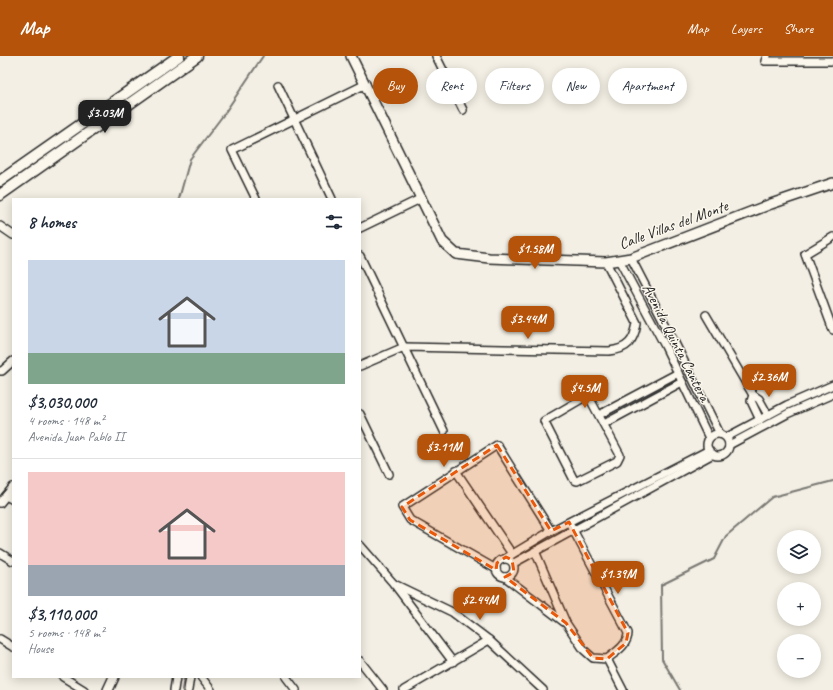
<!DOCTYPE html>
<html lang="en">
<head>
<meta charset="utf-8">
<style>
	body { margin:0; font-family:Caveat,sans-serif; background:#f6f6f7; color:#1f2937; height:100vh; display:flex; flex-direction:column; font-size:15px; white-space:nowrap }
	* { box-sizing:border-box; margin:0 }
	p { font-size:13px; color:#747a83 }
	.icon { flex:none; width:22px; height:22px; fill:none; stroke:currentColor; stroke-width:2; stroke-linecap:round; stroke-linejoin:round }
	.map { position:relative; flex:1; overflow:hidden }
	.side { position:absolute; left:12px; top:142px; width:349px; height:480px; display:flex; flex-direction:column; background:#fff; border-radius:0px; box-shadow:0 2px 10px #0003 }
	.side>* { flex:none }
	.guide { position:absolute; left:373px; top:12px; width:380px; height:36px; display:flex; gap:8px }
	.tools { position:absolute; left:777px; top:474px; display:grid; gap:8px }
	.tools a { display:grid; place-items:center; width:44px; height:44px; border-radius:50%; background:#fff; box-shadow:0 2px 10px #0003; font-size:20px }
	.price { position:absolute; translate:-50% -34px; padding:0 9px; border-radius:8px; background:#b45309; color:#fff; font-size:13px; line-height:26px; filter:drop-shadow(0 1px 2px #0008) }
	.price::after { content:''; position:absolute; left:50%; top:24px; width:12px; height:9px; margin-left:-6px; background:inherit; clip-path:polygon(0 0,100% 0,50% 100%) }
	.price.on { background:#222; color:#fff }
	ul { padding:0; list-style:none }
	li { display:grid; align-content:center; gap:8px; height:212px; padding:0 16px }
	li+li { border-top:1px solid #e0e1e3 }
	li span { display:grid; place-items:center; height:124px; border-radius:0px; color:#555 }
	li>.icon { margin-inline-start:auto }
	span .icon { width:72px; height:72px; fill:#fffc; stroke-width:1 }
	li b { font-size:17px }
	h2 { display:flex; justify-content:space-between; align-items:center; height:48px; padding:0 16px; font-size:17px }
	.tag { padding:0 14px; border-radius:18px; background:#fff; box-shadow:0 2px 10px #0003; font-size:14px; line-height:36px }
	.tag.on { background:#b45309; color:#fff }
	header { display:flex; align-items:center; gap:24px; box-sizing:border-box; height:56px; padding:0 20px; background:#b45309; color:#fff }
	header strong { font-size:19px }
	nav { display:flex; gap:22px; margin-inline-start:auto; font-size:14px }
	.map>svg:first-child { display:block }
</style>
</head>
<body>
<header>
<strong>Map</strong>
<nav><a>Map</a><a>Layers</a><a>Share</a></nav>
</header>
<div class="map">
<svg width="833" height="634" viewBox="0 0 833 634">
	<rect width="100%" height="100%" fill="#f3efe4"/>
	<filter id="ink" filterUnits="userSpaceOnUse"><feTurbulence type="fractalNoise" baseFrequency=".025" numOctaves="2"/><feDisplacementMap in="SourceGraphic" scale="8" xChannelSelector="R" yChannelSelector="G"/><feConvolveMatrix kernelMatrix="1 2 1 2 8 2 1 2 1" color-interpolation-filters="sRGB"/></filter>
	<g filter="url(#ink)">
		<g fill="none" stroke-linecap="round" stroke-linejoin="round">
			<g stroke="#787772" stroke-width="2">
				<path d="M 179,143 L 190,103 L 224,58 L 263,0"/>
				<path d="M 182,634 L 184,621"/>
				<path d="M 680,634 L 662,603 L 661,529 L 714,503 L 726,480 L 772,441 L 833,425"/>
			</g>
			<defs>
				<g id="minor">
					<path d="M 436,0 L 463,54"/>
					<path d="M 767,0 L 765,5 L 833,5"/>
					<path d="M 278,29 L 332,143"/>
					<path d="M 256,143 L 232,94 L 366,28"/>
					<path d="M 0,170 L 13,179"/>
					<path d="M 360,172 L 422,142"/>
					<path d="M 833,181 L 805,198 L 833,274"/>
					<path d="M 360,200 L 444,375"/>
					<path d="M 631,202 L 674,285 L 720,378"/>
					<path d="M 619,204 L 665,290 L 709,382"/>
					<path d="M 706,259 L 753,339 L 759,343 L 768,359"/>
					<path d="M 360,310 L 404,291 L 609,295 C 628,293 634,285 637,267 L 606,206"/>
					<path d="M 0,315 L 2,315 L 13,305"/>
					<path d="M 753,339 L 751,345 L 760,364"/>
					<path d="M 585,341 L 590,343 L 620,399 L 617,405 L 577,425 L 574,424 L 544,365 Z"/>
					<path d="M 360,358 L 389,418"/>
					<path d="M 599,359 L 678,317"/>
					<path d="M 604,368 L 682,326"/>
					<circle cx="718" cy="389" r="11"/>
					<path d="M 727,381 L 787,349 L 833,329"/>
					<path d="M 729,389 L 787,358 L 833,338"/>
					<path d="M 456,415 L 512,498"/>
					<path d="M 6,440 L 13,444"/>
					<path d="M 0,447 L 13,431"/>
					<path d="M 571,470 L 628,577 C 628,589 616,596 607,603"/>
					<path d="M 360,489 L 394,528 L 453,606"/>
					<path d="M 535,495 L 566,567 L 584,594 L 593,602 L 607,603 L 623,634"/>
					<path d="M 0,497 L 13,505"/>
					<path d="M 506,502 L 551,475 L 709,394"/>
					<circle cx="505" cy="512" r="9"/>
					<path d="M 514,507 L 713,398"/>
					<path d="M 496,513 L 410,464 L 402,451 L 497,389 L 551,475"/>
					<path d="M 505,521 L 564,566"/>
					<path d="M 394,528 L 452,556 L 489,584 L 543,634"/>
					<path d="M 0,583 L 13,591"/>
					<path d="M 360,605 L 383,634"/>
					<path d="M 63,621 L 84,634"/>
					<path d="M 201,621 L 211,634"/>
					<path d="M 286,621 L 296,634"/>
					<path d="M 174,634 L 176,621"/>
					<path d="M 188,634 L 190,621"/>
					<path d="M 404,634 L 489,584"/>
				</g>
				<g id="tertiary">
					<path d="M 351,0 L 442,185 L 456,198 L 489,202 L 606,206 L 631,202 L 771,148 L 833,127"/>
					<path d="M 108,634 L 114,621"/>
				</g>
				<g id="secondary">
					<path d="M 0,125 L 179,0"/>
					<path d="M 0,139 L 197,0"/>
				</g>
			</defs>
			<use href="#minor" stroke="#2b2b2b" stroke-width="10"/>
			<use href="#tertiary" stroke="#2b2b2b" stroke-width="12"/>
			<use href="#secondary" stroke="#2b2b2b" stroke-width="13"/>
			<use href="#minor" stroke="#fbf7ec" stroke-width="7"/>
			<use href="#tertiary" stroke="#fbf7ec" stroke-width="9"/>
			<use href="#secondary" stroke="#fbf7ec" stroke-width="10"/>
		</g>
	</g>
	<path fill="#e8590c" fill-opacity="0.2" stroke="#e8590c" stroke-width="3" stroke-dasharray="8 5" stroke-linejoin="round" d="M 497,389 L 551,475 L 569,466 L 628,577 L 626,587 L 607,603 L 593,602 L 566,567 L 505,521 L 514,516 L 512,504 L 506,501 L 497,507 L 496,514 L 410,464 L 402,451 Z"/>
	<g text-anchor="middle" stroke-width="3" stroke-linejoin="round" paint-order="stroke">
		<g font-size="16" fill="#2b2b2b" stroke="#fbf7ec">
			<text transform="translate(673 168) rotate(-20)" y="6">Calle Villas del Monte</text>
			<text transform="translate(677 286) rotate(63)" y="6">Avenida Quinta Cantera</text>
		</g>
	</g>
</svg>
<div class="tools">
<a><svg class="icon" aria-label="layers" viewBox="0 0 24 24"><path d="M12 4l9 5-9 5-9-5zM3 14l9 5 9-5"/></svg></a>
<a>+</a>
<a>−</a>
</div>
<b class="price on" style="left:105px;top:78px">$3.03M</b>
<b class="price" style="left:535px;top:214px">$1.58M</b>
<b class="price" style="left:528px;top:284px">$3.44M</b>
<b class="price" style="left:769px;top:342px">$2.36M</b>
<b class="price" style="left:585px;top:353px">$4.5M</b>
<b class="price" style="left:444px;top:412px">$3.11M</b>
<b class="price" style="left:618px;top:539px">$1.39M</b>
<b class="price" style="left:480px;top:565px">$2.44M</b>
<div class="guide">
<a class="tag on">Buy</a>
<a class="tag">Rent</a>
<a class="tag">Filters</a>
<a class="tag">New</a>
<a class="tag">Apartment</a>
</div>
<section class="side">
<h2>8 homes<svg class="icon" aria-label="filters" viewBox="0 0 24 24"><path d="M4 7h16M4 17h16"/><circle cx="9" cy="7" r="2"/><circle cx="15" cy="17" r="2"/></svg></h2>
<ul>
<li><span style="background:linear-gradient(#c9d6e8 75%,#7fa58c 0)"><svg class="icon" aria-label="home" viewBox="0 0 24 24"><path d="M3 11l9-7 9 7M6 9v11h12V9"/></svg></span><div><b>$3,030,000</b><p>4 rooms · 148 m²</p><p>Avenida Juan Pablo II</p></div></li>
<li><span style="background:linear-gradient(#f6c9c9 75%,#9aa5b1 0)"><svg class="icon" aria-label="home" viewBox="0 0 24 24"><path d="M3 11l9-7 9 7M6 9v11h12V9"/></svg></span><div><b>$3,110,000</b><p>5 rooms · 148 m²</p><p>House</p></div></li>
</ul>
</section>
</div>
</body>
</html>
